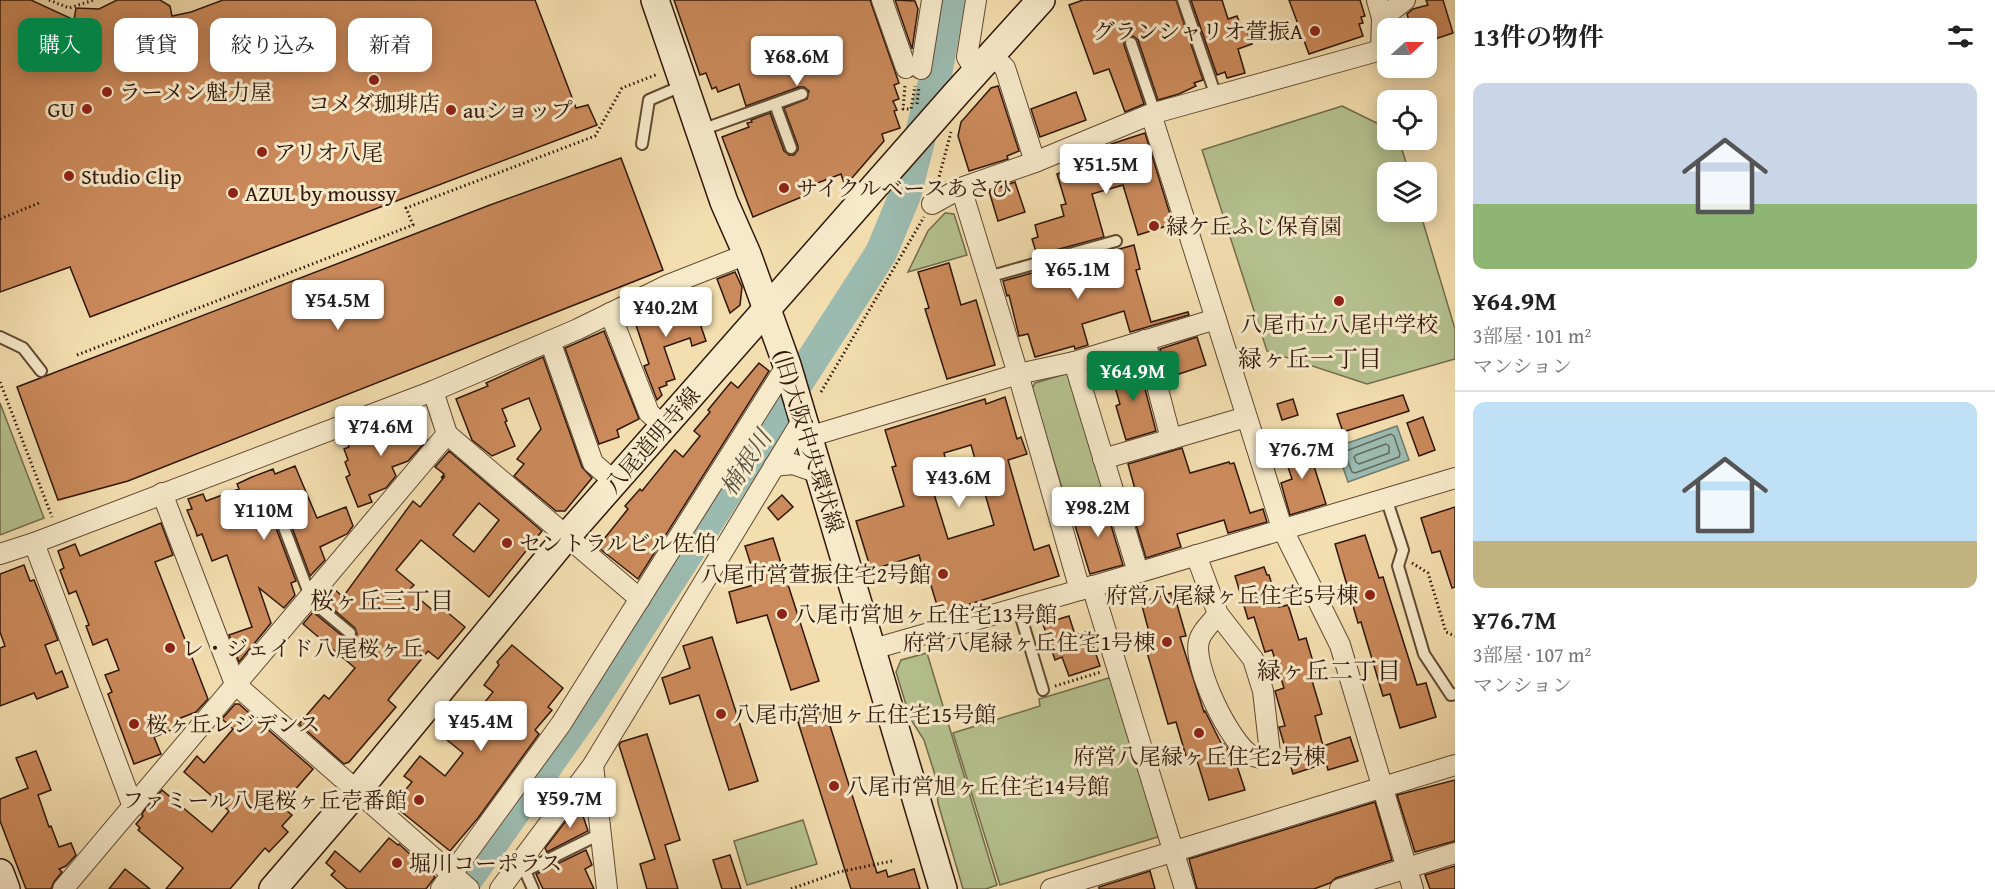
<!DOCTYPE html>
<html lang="ja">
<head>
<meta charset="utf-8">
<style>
	body { margin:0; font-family:"Gentium Book Plus","Noto Serif JP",serif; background:#f6f6f6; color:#222; height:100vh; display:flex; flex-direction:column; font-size:22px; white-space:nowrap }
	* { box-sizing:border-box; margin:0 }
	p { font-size:20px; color:#767676 }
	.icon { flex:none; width:33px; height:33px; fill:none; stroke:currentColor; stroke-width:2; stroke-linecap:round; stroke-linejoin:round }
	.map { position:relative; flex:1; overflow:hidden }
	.details { display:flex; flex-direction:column; background:#fff; width:540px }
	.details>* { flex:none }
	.top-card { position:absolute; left:18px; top:18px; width:570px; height:54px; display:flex; gap:12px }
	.needle { width:39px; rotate:69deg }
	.controls { position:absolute; left:1377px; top:18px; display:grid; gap:12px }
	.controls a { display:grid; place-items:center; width:60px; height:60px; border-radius:12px; background:#fff; box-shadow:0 3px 15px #0003; font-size:30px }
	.price { position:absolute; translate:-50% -51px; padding:0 14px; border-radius:6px; background:#fff; color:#222; font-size:20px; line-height:39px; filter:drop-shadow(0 2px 3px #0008) }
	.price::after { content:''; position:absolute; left:50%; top:36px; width:18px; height:14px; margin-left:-9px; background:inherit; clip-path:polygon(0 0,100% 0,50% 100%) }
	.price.active { background:#0b8043; color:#fff }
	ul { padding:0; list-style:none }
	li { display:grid; align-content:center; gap:12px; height:318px; padding:0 18px }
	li+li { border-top:2px solid #e0e0e0 }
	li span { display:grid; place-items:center; height:186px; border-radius:12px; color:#555 }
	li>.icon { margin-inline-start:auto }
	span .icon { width:108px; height:108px; fill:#fffc; stroke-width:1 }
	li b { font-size:26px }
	h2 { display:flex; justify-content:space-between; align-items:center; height:72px; padding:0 18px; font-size:26px }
	.tag { padding:0 21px; border-radius:12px; background:#fff; box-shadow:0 3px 15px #0003; font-size:21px; line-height:54px }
	.tag.active { background:#0b8043; color:#fff }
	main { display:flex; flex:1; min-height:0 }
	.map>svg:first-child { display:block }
</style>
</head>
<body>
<main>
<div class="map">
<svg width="1455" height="889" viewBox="0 0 1455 889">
	<rect width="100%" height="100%" fill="#f3deaf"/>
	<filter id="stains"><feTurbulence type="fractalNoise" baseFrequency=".00333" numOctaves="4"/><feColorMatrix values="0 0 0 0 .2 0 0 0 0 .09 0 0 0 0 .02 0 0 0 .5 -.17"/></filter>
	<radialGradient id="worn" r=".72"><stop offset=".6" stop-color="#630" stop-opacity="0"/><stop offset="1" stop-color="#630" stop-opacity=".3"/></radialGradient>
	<g fill="#b5c28f" stroke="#726c4c" stroke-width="1.5">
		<path d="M 1342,106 L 1387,128 L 1388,140 L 1399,140 L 1409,172 L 1388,172 L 1388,212 L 1420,212 L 1455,329 L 1455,359 L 1367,384 L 1267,351 L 1202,150 Z"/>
		<path d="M 945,213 L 954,214 L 967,255 L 908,272 L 928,231 Z"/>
		<path d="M 1069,373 L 1107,496 L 1068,508 L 1032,389 L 1035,383 Z"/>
		<path d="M 0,403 L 44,518 L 0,535 Z"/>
		<path d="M 927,653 L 997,885 L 986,889 L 963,889 L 938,803 L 936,778 L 924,740 L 910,718 L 896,672 L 901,660 Z"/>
		<path d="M 1112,677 L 1161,836 L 1000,885 L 953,733 L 1040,706 L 1039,699 Z"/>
		<path d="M 803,820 L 817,864 L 747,885 L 734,841 Z"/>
	</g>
	<path fill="#9cbbb0" stroke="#71796e" stroke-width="1.5" d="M 1397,426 L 1409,460 L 1348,482 L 1336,447 Z"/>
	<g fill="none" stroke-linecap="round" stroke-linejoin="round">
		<g stroke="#66695d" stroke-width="1.5">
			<path d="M 1391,434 L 1394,436 L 1400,454 L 1399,457 L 1355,473 L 1352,472 L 1345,454 L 1346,451 Z"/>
			<path d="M 1386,444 L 1389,446 L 1389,453 L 1359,464 L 1356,462 L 1354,457 L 1356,455 Z"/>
		</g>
		<path stroke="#9cbbb0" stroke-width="32" d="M 460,889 L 588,707 L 881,253 L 905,195 L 936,75 L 949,0"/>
	</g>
	<g fill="#cb8a5b" stroke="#30170a" stroke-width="1.5" fill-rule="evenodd">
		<path d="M 0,0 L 31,0 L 74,20 L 76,8 L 99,9 L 117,0 L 160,0 L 170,6 L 172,16 L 191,12 L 223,0 L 535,0 L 576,108 L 588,105 L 597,125 L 90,317 L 70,267 L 0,292 Z"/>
		<path d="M 674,0 L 870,0 L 899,83 L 894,85 L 899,99 L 893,101 L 897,110 L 894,111 L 900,128 L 882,134 L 884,141 L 845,186 L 841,174 L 807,187 L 809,194 L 753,217 L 722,137 L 749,127 L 747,123 L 752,122 L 751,120 L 770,113 L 784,151 L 789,155 L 794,155 L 798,150 L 798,146 L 784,108 L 807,99 L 809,91 L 804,87 L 799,87 L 746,106 L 739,84 L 718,92 L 716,87 L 712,89 L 706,73 L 700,75 Z"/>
		<path d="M 895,0 L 915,1 L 918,9 L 912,49 Z"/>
		<path d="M 1083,0 L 1176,0 L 1203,80 L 1194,83 L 1196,86 L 1179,94 L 1158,100 L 1138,40 L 1133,36 L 1128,36 L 1124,41 L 1124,45 L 1144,104 L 1125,112 L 1109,69 L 1094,74 L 1069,5 Z"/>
		<path d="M 1191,0 L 1222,0 L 1228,19 L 1237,16 L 1242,29 L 1246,28 L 1252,44 L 1238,49 L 1245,73 L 1227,78 L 1225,72 L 1217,75 Z"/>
		<path d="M 1289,0 L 1360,0 L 1365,16 L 1361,17 L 1363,23 L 1359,24 L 1363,36 L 1309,54 Z"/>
		<path d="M 1426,0 L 1443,0 L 1453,33 L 1426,42 L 1426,28 L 1411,28 L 1407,14 L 1413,9 L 1428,5 Z"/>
		<path d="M 998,86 L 1019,151 L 1007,156 L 1008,159 L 969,171 L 958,136 L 961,122 L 991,88 Z"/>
		<path d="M 1076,92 L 1086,120 L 1040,137 L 1031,109 Z"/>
		<path d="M 1145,133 L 1173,224 L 1138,235 L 1123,185 L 1092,194 L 1104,237 L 1037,255 L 1032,239 L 1038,237 L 1035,225 L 1064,216 L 1061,205 L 1066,204 L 1057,174 L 1086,164 L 1084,160 L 1092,158 L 1091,153 L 1112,148 L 1111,144 Z"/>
		<path d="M 621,158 L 663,270 L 128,481 L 58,500 L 17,387 L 490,205 Z"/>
		<path d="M 1015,182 L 1025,212 L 998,221 L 989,191 Z"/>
		<path d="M 1134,245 L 1140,269 L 1136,270 L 1151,322 L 1188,312 L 1189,315 L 1130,332 L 1124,311 L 1082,324 L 1088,345 L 1075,349 L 1074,346 L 1035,357 L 1028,334 L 1019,336 L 1009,295 L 1007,296 L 1003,281 Z"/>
		<path d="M 949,263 L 961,305 L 976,300 L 995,365 L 947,379 L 925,309 L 929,308 L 918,272 Z"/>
		<path d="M 735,272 L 742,287 L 740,305 L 730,313 L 717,279 Z"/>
		<path d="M 663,301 L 666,308 L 675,304 L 677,309 L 693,303 L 706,341 L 692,346 L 690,338 L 664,347 L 675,379 L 666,382 L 667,385 L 659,388 L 662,395 L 657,400 L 644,366 L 649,364 L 635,322 L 639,321 L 637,314 L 652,308 L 651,306 Z"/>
		<path d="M 604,331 L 639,419 L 617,430 L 619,437 L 599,444 L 565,348 Z"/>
		<path d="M 1197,337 L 1206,365 L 1173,376 L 1174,378 L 1168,380 L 1160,349 Z"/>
		<path d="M 543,357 L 582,467 L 592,478 L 565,511 L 556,511 L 514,476 L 524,464 L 517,459 L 541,429 L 529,398 L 502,409 L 507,421 L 505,422 L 515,446 L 492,456 L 472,440 L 456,399 L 488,386 L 486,383 Z"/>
		<path d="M 1138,362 L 1156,431 L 1126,440 L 1116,406 L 1120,404 L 1110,370 Z"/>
		<path d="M 759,363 L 769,371 L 638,579 L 600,549 L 600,544 L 628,509 L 625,506 L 640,489 L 642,491 L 675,450 L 683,457 L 700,436 L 694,431 L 710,412 L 708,410 L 731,382 L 738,388 Z"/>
		<path d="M 1403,395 L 1409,411 L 1343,432 L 1337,414 Z"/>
		<path d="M 1005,397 L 1017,439 L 1021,437 L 1027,454 L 1008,460 L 1034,550 L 1049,545 L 1059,576 L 970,604 L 971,606 L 940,615 L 929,579 L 926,580 L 919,555 L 871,570 L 856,521 L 904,506 L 892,467 L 896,466 L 885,430 L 985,399 L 986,404 ZM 971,445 L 994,525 L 948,539 L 934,494 L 953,489 L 944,453 Z"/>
		<path d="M 1293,399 L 1298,415 L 1282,420 L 1277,404 Z"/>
		<path d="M 416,414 L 427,440 L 408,461 L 392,467 L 396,476 L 386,488 L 369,495 L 372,502 L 358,507 L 346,477 L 350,475 L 345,462 L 348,460 L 344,449 L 349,447 L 348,443 L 368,435 L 367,433 Z"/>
		<path d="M 1423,417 L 1435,450 L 1419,456 L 1407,423 Z"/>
		<path d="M 1306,441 L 1326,504 L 1290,515 L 1281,483 L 1292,479 L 1282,449 Z"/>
		<path d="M 1182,448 L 1190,473 L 1229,462 L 1230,464 L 1234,463 L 1250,513 L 1263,509 L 1267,522 L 1228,533 L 1224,520 L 1177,534 L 1181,547 L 1146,558 L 1126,491 L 1135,489 L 1128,464 Z"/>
		<path d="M 449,451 L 542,531 L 489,597 L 421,540 L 396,570 L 414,585 L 409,590 L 436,613 L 441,607 L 465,627 L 438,659 L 428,651 L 388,700 L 396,707 L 349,762 L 344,764 L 299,724 L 324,695 L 329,699 L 355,668 L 303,624 L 313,612 L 346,639 L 352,640 L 355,638 L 357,634 L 355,628 L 327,604 L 325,597 L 333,588 L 343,597 L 413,501 L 420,507 L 445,476 L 441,478 L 444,474 L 435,467 ZM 479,503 L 499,520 L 474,552 L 453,535 Z"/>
		<path d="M 295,466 L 317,518 L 346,507 L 353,526 L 347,534 L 320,547 L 325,560 L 310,576 L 287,514 L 282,510 L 275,512 L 273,520 L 296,581 L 291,583 L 295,595 L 284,608 L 259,588 L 271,623 L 239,662 L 229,635 L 252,627 L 227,555 L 212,561 L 202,534 L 197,536 L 196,532 L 187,510 L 192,509 L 188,499 L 203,494 L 206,501 L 239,489 L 237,484 L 252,477 L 273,469 L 275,474 Z"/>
		<path d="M 782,495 L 793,507 L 778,520 L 768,508 Z"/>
		<path d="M 1103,499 L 1123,565 L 1090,574 L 1073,519 L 1083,516 L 1081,506 Z"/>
		<path d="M 1455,507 L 1455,587 L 1452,588 L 1440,551 L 1432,553 L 1421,518 Z"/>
		<path d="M 161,523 L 173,555 L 155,562 L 208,699 L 196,712 L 178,719 L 181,726 L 154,737 L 161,754 L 134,764 L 108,694 L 112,692 L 105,675 L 119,670 L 107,639 L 93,645 L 86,626 L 89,625 L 76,591 L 69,594 L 60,570 L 64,568 L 58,551 L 75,544 L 80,556 Z"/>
		<path d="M 1365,535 L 1379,578 L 1383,577 L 1417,685 L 1426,683 L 1436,717 L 1400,728 L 1390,694 L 1383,696 L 1361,622 L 1358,623 L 1335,544 Z"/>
		<path d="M 773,538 L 819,681 L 791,690 L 767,615 L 737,623 L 729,592 L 757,584 L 745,546 Z"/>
		<path d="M 24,565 L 30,581 L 34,580 L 58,640 L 45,645 L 56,674 L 62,671 L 68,687 L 37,699 L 34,693 L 0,706 L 0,648 L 5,646 L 0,632 L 0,574 Z"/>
		<path d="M 1264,567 L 1267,575 L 1269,575 L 1279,607 L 1288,605 L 1299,640 L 1306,638 L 1316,672 L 1310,674 L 1322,714 L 1315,716 L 1323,746 L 1350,737 L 1358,761 L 1328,770 L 1326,763 L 1293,774 L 1279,727 L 1285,726 L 1275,691 L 1284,688 L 1272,650 L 1265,652 L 1254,617 L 1248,619 L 1235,576 Z"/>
		<path d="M 1171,593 L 1173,602 L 1176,601 L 1186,636 L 1180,637 L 1204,712 L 1205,711 L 1222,745 L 1224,744 L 1234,757 L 1245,790 L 1209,800 L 1195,754 L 1186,756 L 1176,722 L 1168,724 L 1146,649 L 1153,647 L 1141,602 Z"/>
		<path d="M 1069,616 L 1075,635 L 1088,631 L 1100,666 L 1069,676 L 1062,657 L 1055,660 L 1043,624 Z"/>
		<path d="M 712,637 L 758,781 L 729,790 L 699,695 L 670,704 L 662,678 L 690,668 L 683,646 Z"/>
		<path d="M 512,645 L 563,688 L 548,707 L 552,710 L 535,730 L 539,734 L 478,818 L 450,851 L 393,805 L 412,782 L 404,776 L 420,756 L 445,776 L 463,753 L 442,736 L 452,724 L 461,732 L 493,692 L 484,685 L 499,665 L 497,662 Z"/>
		<path d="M 235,704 L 239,704 L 313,769 L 281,806 L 292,815 L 282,826 L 288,832 L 269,852 L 265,848 L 230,889 L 166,889 L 183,868 L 138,830 L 140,828 L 136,824 L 143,816 L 142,815 L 143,812 L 162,790 L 212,832 L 229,811 L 184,772 L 197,756 L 204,763 L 233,729 L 222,719 Z"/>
		<path d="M 825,710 L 877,873 L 886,870 L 888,877 L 914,869 L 920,889 L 851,889 L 797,719 Z"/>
		<path d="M 647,734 L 680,840 L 665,845 L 678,889 L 647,889 L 640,864 L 655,859 L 619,745 L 621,742 Z"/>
		<path d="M 36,751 L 51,790 L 38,795 L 49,827 L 51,826 L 59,847 L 71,843 L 76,855 L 66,866 L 59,869 L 62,872 L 54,882 L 51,889 L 26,889 L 0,821 L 0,799 L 28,788 L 16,758 Z"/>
		<path d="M 1455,780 L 1455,841 L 1415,852 L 1397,795 Z"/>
		<path d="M 582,800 L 586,811 L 582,813 L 588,831 L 547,852 L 545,848 Z"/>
		<path d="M 1375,802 L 1392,860 L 1336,878 L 1330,883 L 1314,889 L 1197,889 L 1189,859 Z"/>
		<path d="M 389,838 L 398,845 L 399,844 L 435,877 L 426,889 L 347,889 L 331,875 L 335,871 L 326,863 L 335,851 L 360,872 Z"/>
		<path d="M 586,850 L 592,865 L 585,869 L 594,889 L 543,889 L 536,874 Z"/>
		<path d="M 730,855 L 741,889 L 722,889 L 713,860 Z"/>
		<path d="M 1455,866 L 1455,889 L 1430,889 L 1425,875 Z"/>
		<path d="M 125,869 L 150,889 L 109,889 Z"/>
		<path d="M 1150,871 L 1155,889 L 1099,889 L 1099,887 Z"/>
	</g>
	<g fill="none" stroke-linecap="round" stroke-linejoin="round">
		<defs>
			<g id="lane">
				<path d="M 1183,0 L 1216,96"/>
				<path d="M 1131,43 L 1155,113"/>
				<path d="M 775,104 L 791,148"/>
				<path d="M 701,130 L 802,94"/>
				<path d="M 642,144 L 649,100 L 684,85"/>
				<path d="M 988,277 L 1116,241"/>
				<path d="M 0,337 L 23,348 L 41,371"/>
				<path d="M 1386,498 L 1403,550 L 1398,566 L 1424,654 L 1451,695 L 1455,694"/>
				<path d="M 280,517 L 310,596"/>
				<path d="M 308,598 L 350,633"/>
				<path d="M 1018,607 L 1043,690"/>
				<path d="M 517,866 L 525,871 L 600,834"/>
				<path d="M 525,871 L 533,889"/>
			</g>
			<g id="street">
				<path d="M 882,0 L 906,68"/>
				<path d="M 976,0 L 967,57 L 976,72"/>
				<path d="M 1382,18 L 1405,0"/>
				<path d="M 992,55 L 1005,68 L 1035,162"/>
				<path d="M 921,69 L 932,0"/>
				<path d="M 1151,114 L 1282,528 L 1340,645 L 1413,889"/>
				<path d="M 961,188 L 1018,374 L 1080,590"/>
				<path d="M 932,204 L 961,188 L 1035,162 L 1151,114 L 1381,50 L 1382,18 L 1377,0"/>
				<path d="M 610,313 L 649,413 L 664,426"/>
				<path d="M 1145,340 L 1171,439"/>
				<path d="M 550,341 L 593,463 L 615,482"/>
				<path d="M 1074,362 L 1138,572"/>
				<path d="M 447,434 L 640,599"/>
				<path d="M 808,437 L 1018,374 L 1074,362 L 1216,319"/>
				<path d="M 1103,459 L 1246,417"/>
				<path d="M 774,466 L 793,464 L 819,473"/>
				<path d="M 162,493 L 235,684 L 469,889"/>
				<path d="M 34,543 L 133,807"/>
				<path d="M 0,554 L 34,543 L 433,391 L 578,329 L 668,285 L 747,254"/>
				<path d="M 1196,555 L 1218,614 L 1253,659 L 1263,691 L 1270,753 L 1261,758 C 1261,758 1253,756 1252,756 C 1230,744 1192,665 1199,641 C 1201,632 1212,622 1218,614"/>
				<path d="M 1092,586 L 1185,889"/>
				<path d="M 873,649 L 1080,590 L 1455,478"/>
				<path d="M 593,765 L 607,889"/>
				<path d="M 63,889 L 447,434 L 433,391"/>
				<path d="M 441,889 L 561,724 L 787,365"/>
				<path d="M 500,889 L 593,765 L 803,419"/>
				<path d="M 1051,889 L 1455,765"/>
				<path d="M 1340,889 L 1455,853"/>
			</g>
			<g id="secondary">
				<path d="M 655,0 L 724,202 L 747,254 L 787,365 L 943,889"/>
				<path d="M 0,873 L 6,889"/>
				<path d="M 273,889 L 358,790 L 567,536 L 955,95 L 1041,0"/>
			</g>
		</defs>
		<use href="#lane" stroke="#614933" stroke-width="14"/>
		<use href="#street" stroke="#614933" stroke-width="22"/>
		<use href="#secondary" stroke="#30170a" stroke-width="30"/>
		<g stroke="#30170a" stroke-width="3" stroke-dasharray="1.5 3" stroke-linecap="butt">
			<path d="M 49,0 L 69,8 L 94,0"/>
			<path d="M 905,86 L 903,109 L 911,109 L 915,86"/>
			<path d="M 917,104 L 919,87"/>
			<path d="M 938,181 L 951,132"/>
			<path d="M 0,219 L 39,203"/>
			<path d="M 77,355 L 413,225 L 406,208 L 595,136 L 622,88 L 658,74"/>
			<path d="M 0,382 L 52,517"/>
			<path d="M 821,392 L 924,217"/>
			<path d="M 1412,563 L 1428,573 L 1446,632 L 1455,636"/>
			<path d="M 1055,686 L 1101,672"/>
			<path d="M 791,889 L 839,872 L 892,861"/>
		</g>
		<use href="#lane" stroke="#f7eacb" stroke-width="10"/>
		<use href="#street" stroke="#f7eacb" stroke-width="20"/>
		<use href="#secondary" stroke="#f7eacb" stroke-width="27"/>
	</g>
	<g fill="#8f2418" stroke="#f7eacb" stroke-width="2">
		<circle cx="1315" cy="31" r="6"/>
		<circle cx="374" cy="80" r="6"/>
		<circle cx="107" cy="92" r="6"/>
		<circle cx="87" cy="109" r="6"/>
		<circle cx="451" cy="110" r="6"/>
		<circle cx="262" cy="152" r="6"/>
		<circle cx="69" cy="176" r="6"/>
		<circle cx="784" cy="188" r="6"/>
		<circle cx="233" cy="193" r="6"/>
		<circle cx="1154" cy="226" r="6"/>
		<circle cx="1339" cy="301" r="6"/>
		<circle cx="507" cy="543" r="6"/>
		<circle cx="943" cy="574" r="6"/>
		<circle cx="1370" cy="595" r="6"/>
		<circle cx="782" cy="614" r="6"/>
		<circle cx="1167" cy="642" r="6"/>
		<circle cx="170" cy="648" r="6"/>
		<circle cx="721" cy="714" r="6"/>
		<circle cx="134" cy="724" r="6"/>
		<circle cx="1199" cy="733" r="6"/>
		<circle cx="834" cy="786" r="6"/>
		<circle cx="419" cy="800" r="6"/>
		<circle cx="397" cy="863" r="6"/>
	</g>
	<g text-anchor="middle" stroke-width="6" stroke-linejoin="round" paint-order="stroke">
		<g font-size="22" fill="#30170a" stroke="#f7eacb" text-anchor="start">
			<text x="1303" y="39" text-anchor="end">グランシャリオ萱振A</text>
			<text x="119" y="100">ラーメン魁力屋</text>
			<text x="374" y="111" text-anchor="middle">コメダ珈琲店</text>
			<text x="75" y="117" text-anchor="end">GU</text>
			<text x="463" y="118">auショップ</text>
			<text x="274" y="160">アリオ八尾</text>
			<text x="81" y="184">Studio Clip</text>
			<text x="796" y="196">サイクルベースあさひ</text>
			<text x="245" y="201">AZUL by moussy</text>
			<text x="1166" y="234">緑ケ丘ふじ保育園</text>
			<text x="1339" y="332" text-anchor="middle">八尾市立八尾中学校</text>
			<text x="519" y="551">セントラルビル佐伯</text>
			<text x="931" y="582" text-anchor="end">八尾市営萱振住宅2号館</text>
			<text x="1358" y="603" text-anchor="end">府営八尾緑ヶ丘住宅5号棟</text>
			<text x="794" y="622">八尾市営旭ヶ丘住宅13号館</text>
			<text x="1155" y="650" text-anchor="end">府営八尾緑ヶ丘住宅1号棟</text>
			<text x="182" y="656">レ・ジェイド八尾桜ヶ丘</text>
			<text x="733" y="722">八尾市営旭ヶ丘住宅15号館</text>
			<text x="146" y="732">桜ヶ丘レジデンス</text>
			<text x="1199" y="764" text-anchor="middle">府営八尾緑ヶ丘住宅2号棟</text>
			<text x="846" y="794">八尾市営旭ヶ丘住宅14号館</text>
			<text x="407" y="808" text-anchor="end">ファミール八尾桜ヶ丘壱番館</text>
			<text x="409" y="871">堀川コーポラス</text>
		</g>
		<g font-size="22" fill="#30170a" stroke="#f7eacb">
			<text transform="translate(652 440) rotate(-49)" y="8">八尾道明寺線</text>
			<text transform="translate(809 441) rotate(73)" y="8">(旧)大阪中央環状線</text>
		</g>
		<g font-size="24" fill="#30170a" stroke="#f7eacb">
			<text x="1310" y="367">緑ヶ丘一丁目</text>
			<text x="382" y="609">桜ヶ丘三丁目</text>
			<text x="1329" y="679">緑ヶ丘二丁目</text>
		</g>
		<g font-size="24" font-style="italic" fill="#565044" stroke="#f7eacb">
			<text transform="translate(746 463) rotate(-57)" y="8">楠根川</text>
		</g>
	</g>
	<rect width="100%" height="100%" filter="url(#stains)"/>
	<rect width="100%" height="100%" fill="url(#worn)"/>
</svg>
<div class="controls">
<a><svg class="needle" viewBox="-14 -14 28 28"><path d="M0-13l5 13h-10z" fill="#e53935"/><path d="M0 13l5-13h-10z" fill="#767676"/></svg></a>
<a><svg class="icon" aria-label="locate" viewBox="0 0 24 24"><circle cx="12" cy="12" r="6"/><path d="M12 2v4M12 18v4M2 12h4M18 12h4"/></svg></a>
<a><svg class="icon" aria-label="layers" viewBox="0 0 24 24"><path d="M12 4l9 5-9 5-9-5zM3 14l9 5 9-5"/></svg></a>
</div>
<b class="price" style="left:797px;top:87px">¥68.6M</b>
<b class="price" style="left:1106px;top:195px">¥51.5M</b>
<b class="price" style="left:1078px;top:300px">¥65.1M</b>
<b class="price" style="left:338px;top:331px">¥54.5M</b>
<b class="price" style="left:666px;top:338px">¥40.2M</b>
<b class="price active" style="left:1133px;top:402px">¥64.9M</b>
<b class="price" style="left:381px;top:457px">¥74.6M</b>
<b class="price" style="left:1302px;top:480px">¥76.7M</b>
<b class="price" style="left:959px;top:508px">¥43.6M</b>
<b class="price" style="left:1098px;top:538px">¥98.2M</b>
<b class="price" style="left:264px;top:541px">¥110M</b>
<b class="price" style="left:481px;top:752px">¥45.4M</b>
<b class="price" style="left:570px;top:829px">¥59.7M</b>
<div class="top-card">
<a class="tag active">購入</a>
<a class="tag">賃貸</a>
<a class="tag">絞り込み</a>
<a class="tag">新着</a>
</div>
</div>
<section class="details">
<h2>13件の物件<svg class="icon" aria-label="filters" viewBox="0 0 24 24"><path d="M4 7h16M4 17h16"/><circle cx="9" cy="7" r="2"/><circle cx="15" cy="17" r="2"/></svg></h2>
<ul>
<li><span style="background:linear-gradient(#c9d6e8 65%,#8fb573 0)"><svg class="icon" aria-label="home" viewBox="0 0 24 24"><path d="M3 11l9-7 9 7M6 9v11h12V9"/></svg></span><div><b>¥64.9M</b><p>3部屋 · 101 m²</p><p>マンション</p></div></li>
<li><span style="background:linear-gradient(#bfe0f5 75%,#c2b280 0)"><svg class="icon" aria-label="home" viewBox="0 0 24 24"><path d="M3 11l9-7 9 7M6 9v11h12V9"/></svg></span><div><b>¥76.7M</b><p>3部屋 · 107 m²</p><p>マンション</p></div></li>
</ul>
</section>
</main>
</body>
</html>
